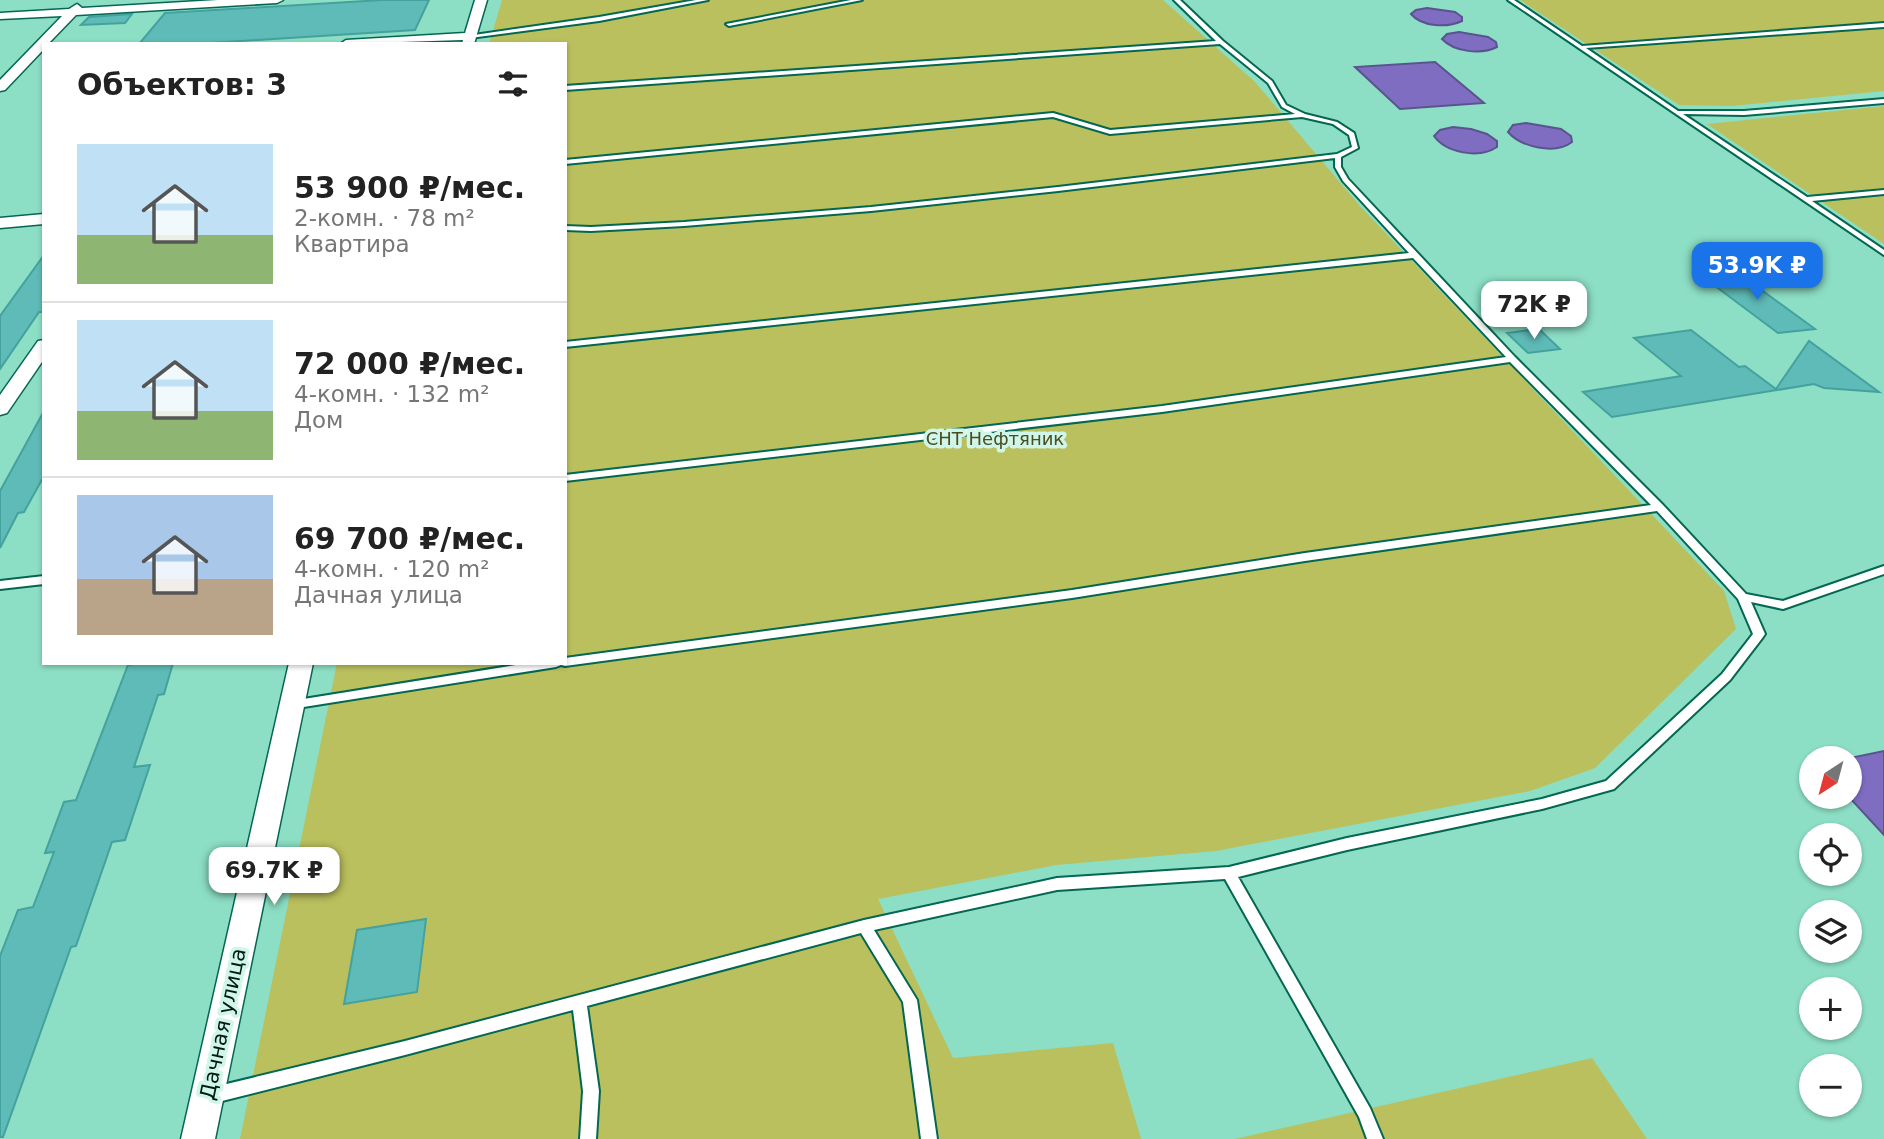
<!DOCTYPE html>
<html lang="ru">
<head>
<meta charset="utf-8">
<style>
	body { margin:0; font-family:"DejaVu Sans",sans-serif; background:#f2f2f2; color:#222; height:100vh; display:flex; flex-direction:column; font-size:26px; white-space:nowrap }
	* { box-sizing:border-box; margin:0 }
	p { font-size:23px; color:#767676 }
	.icon { flex:none; width:38px; height:38px; fill:none; stroke:currentColor; stroke-width:2; stroke-linecap:round; stroke-linejoin:round }
	.map { position:relative; flex:1; overflow:hidden }
	.drawer { position:absolute; left:42px; top:42px; width:525px; height:623px; display:flex; flex-direction:column; background:#fff; border-radius:0px; box-shadow:0 2px 5px #0004 }
	.drawer>* { flex:none }
	.needle { width:46px; rotate:216deg }
	.tools { position:absolute; left:1799px; top:746px; display:grid; gap:14px }
	.tools a { display:grid; place-items:center; width:63px; height:63px; border-radius:50%; background:#fff; box-shadow:0 2px 5px #0004; font-size:35px }
	.price { position:absolute; translate:-50% -60px; padding:0 16px; border-radius:14px; background:#fff; color:#222; font-size:23px; line-height:46px; filter:drop-shadow(0 2px 4px #0008) }
	.price::after { content:''; position:absolute; left:50%; top:42px; width:21px; height:16px; margin-left:-10px; background:inherit; clip-path:polygon(0 0,100% 0,50% 100%) }
	.price.active { background:#1a73e8; color:#fff }
	ul { padding:0; list-style:none }
	li { display:flex; align-items:center; gap:21px; height:175px; padding:0 35px }
	li+li { border-top:2px solid #e0e0e0 }
	li span { display:grid; place-items:center; flex:none; width:196px; height:140px; border-radius:0px; color:#555 }
	li>.icon { margin-inline-start:auto }
	span .icon { width:84px; height:84px; fill:#fffc; stroke-width:1 }
	li b { font-size:30px }
	h2 { display:flex; justify-content:space-between; align-items:center; height:84px; padding:0 35px; font-size:30px }
	.map>svg:first-child { display:block }
</style>
</head>
<body>
<div class="map">
<svg width="1884" height="1139" viewBox="0 0 1884 1139">
	<rect width="100%" height="100%" fill="#8cdec4"/>
	<g fill="#bac05d">
		<path d="M 502,0 L 1163,0 L 1255,82 L 1360,206 L 1724,591 L 1736,629 L 1595,768 L 1530,791 L 1216,851 L 1056,865 L 878,899 L 953,1058 L 1113,1043 L 1141,1139 L 240,1139 L 337,663 L 565,663 L 565,44 L 489,44 Z"/>
		<path d="M 1520,0 L 1884,0 L 1884,91 L 1732,106 L 1679,105 Z"/>
		<path d="M 1884,106 L 1884,244 L 1707,124 Z"/>
		<path d="M 1592,1058 L 1647,1139 L 1235,1139 Z"/>
	</g>
	<g fill="#7f6dc2" stroke="#59548e" stroke-width="2">
		<path d="M 1427,8 L 1455,12 L 1462,17 L 1462,21 C 1447,28 1422,27 1411,14 L 1416,10 Z"/>
		<path d="M 1459,32 L 1488,37 L 1496,42 L 1497,47 C 1481,55 1454,52 1442,39 L 1447,34 Z"/>
		<path d="M 1435,62 L 1484,103 L 1400,109 L 1355,67 Z"/>
		<path d="M 1526,123 L 1561,129 L 1571,136 L 1572,142 C 1555,155 1521,147 1508,132 L 1513,125 Z"/>
		<path d="M 1453,127 L 1471,129 L 1487,134 L 1497,141 L 1497,147 C 1479,159 1446,153 1434,136 L 1440,130 Z"/>
		<path d="M 1884,751 L 1884,835 L 1848,796 L 1850,758 Z"/>
	</g>
	<g fill="#5fbbb7" stroke="#44a29e" stroke-width="2">
		<path d="M 382,0 L 429,0 L 415,30 L 194,44 L 139,44 L 165,13 Z"/>
		<path d="M 132,14 L 125,23 L 81,25 L 89,17 Z"/>
		<path d="M 44,255 L 44,312 L 39,312 L 0,369 L 0,316 Z"/>
		<path d="M 1734,270 L 1815,329 L 1778,333 L 1699,274 Z"/>
		<path d="M 1539,329 L 1560,349 L 1528,353 L 1507,333 Z"/>
		<path d="M 1691,330 L 1739,367 L 1745,366 L 1776,389 L 1809,341 L 1879,392 L 1824,388 L 1814,384 L 1612,417 L 1583,392 L 1681,376 L 1634,338 Z"/>
		<path d="M 44,411 L 44,476 L 24,512 L 18,513 L 0,548 L 0,491 Z"/>
		<path d="M 141,663 L 173,663 L 164,694 L 158,695 L 134,767 L 150,765 L 125,840 L 112,842 L 76,946 L 71,947 L 3,1137 L 0,1137 L 0,956 L 18,910 L 33,907 L 54,852 L 45,853 L 64,802 L 76,800 L 128,665 Z"/>
		<path d="M 426,919 L 417,992 L 344,1004 L 357,930 Z"/>
	</g>
	<g fill="none" stroke-linecap="round" stroke-linejoin="round">
		<defs>
			<g id="lane">
				<path d="M 696,0 L 708,0 L 599,21 L 470,38 L 467,36 L 599,17 Z"/>
				<path d="M 851,0 L 862,0 L 729,26 L 726,24 Z"/>
				<path d="M 1174,0 L 1180,0 L 1223,41 L 1272,81 L 1286,105 L 1305,114 L 1337,122 L 1354,133 L 1358,148 L 1341,157 L 1341,167 L 1348,179 L 1515,357 L 1663,505 L 1746,594 L 1783,601 L 1884,566 L 1884,574 L 1783,609 L 1751,602 L 1765,634 L 1763,637 L 1730,680 L 1614,789 L 1542,809 L 1347,850 L 1238,877 L 1370,1108 L 1383,1139 L 1367,1139 L 1359,1117 L 1225,879 L 1057,890 L 874,930 L 917,1000 L 937,1139 L 921,1139 L 903,1002 L 861,933 L 587,1006 L 599,1091 L 596,1139 L 580,1139 L 583,1091 L 573,1010 L 405,1055 L 214,1103 L 209,1100 L 206,1095 L 209,1090 L 214,1087 L 405,1041 L 864,920 L 1057,878 L 1229,867 L 1347,838 L 1542,799 L 1606,781 L 1722,674 L 1753,634 L 1738,599 L 1657,511 L 1305,561 L 1072,598 L 565,666 L 561,665 L 556,667 L 291,709 L 287,708 L 285,705 L 287,702 L 291,701 L 528,663 L 565,663 L 565,658 L 1072,590 L 1305,553 L 1651,505 L 1510,362 L 1162,412 L 565,481 L 565,475 L 1162,406 L 1506,357 L 1413,258 L 565,347 L 565,342 L 1409,253 L 1343,181 L 1335,167 L 1335,158 L 1058,191 L 871,211 L 684,226 L 591,231 L 565,230 L 565,226 L 591,227 L 684,222 L 871,207 L 1058,187 L 1337,154 L 1352,147 L 1349,135 L 1333,124 L 1302,117 L 1110,134 L 1053,117 L 565,164 L 565,160 L 1053,113 L 1110,130 L 1295,114 L 1282,107 L 1268,83 L 1220,44 L 565,90 L 565,86 L 1216,41 Z"/>
				<path d="M 1508,0 L 1514,0 L 1582,46 L 1884,23 L 1884,27 L 1586,48 L 1678,111 L 1744,111 L 1884,99 L 1884,103 L 1744,115 L 1683,114 L 1807,197 L 1884,190 L 1884,194 L 1812,201 L 1884,250 L 1884,255 Z"/>
				<path d="M 44,576 L 44,584 L 0,589 L 0,581 Z"/>
			</g>
			<g id="street">
				<path d="M 218,0 L 283,0 L 277,3 L 76,15 L 48,44 L 44,44 L 44,49 L 5,90 L 0,91 L 0,80 L 62,16 L 0,19 L 0,13 L 69,9 L 77,4 L 82,8 Z"/>
				<path d="M 475,0 L 487,0 L 474,44 L 462,44 L 463,40 L 340,44 L 346,40 L 465,33 Z"/>
				<path d="M 44,214 L 44,224 L 0,228 L 0,218 Z"/>
				<path d="M 44,340 L 44,359 L 7,413 L 0,415 L 0,395 L 38,341 Z"/>
				<path d="M 289,663 L 313,663 L 215,1139 L 181,1139 Z"/>
			</g>
		</defs>
		<use href="#lane" stroke="#036752" stroke-width="4"/>
		<use href="#street" stroke="#036752" stroke-width="3"/>
		<use href="#lane" fill="#fff" fill-rule="evenodd"/>
		<use href="#street" fill="#fff" fill-rule="evenodd"/>
	</g>
	<g text-anchor="middle" stroke-width="7" stroke-linejoin="round" paint-order="stroke">
		<g font-size="18" fill="#4a4d22" stroke="#cff6e8">
			<text x="995" y="445">СНТ Нефтяник</text>
		</g>
		<g font-size="21" fill="#011a13" stroke="#cff6e8">
			<text transform="translate(223 1024) rotate(-78)" y="7">Дачная улица</text>
		</g>
	</g>
</svg>
<div class="tools">
<a><svg class="needle" viewBox="-14 -14 28 28"><path d="M0-13l5 13h-10z" fill="#e53935"/><path d="M0 13l5-13h-10z" fill="#767676"/></svg></a>
<a><svg class="icon" aria-label="locate" viewBox="0 0 24 24"><circle cx="12" cy="12" r="6"/><path d="M12 2v4M12 18v4M2 12h4M18 12h4"/></svg></a>
<a><svg class="icon" aria-label="layers" viewBox="0 0 24 24"><path d="M12 4l9 5-9 5-9-5zM3 14l9 5 9-5"/></svg></a>
<a>+</a>
<a>−</a>
</div>
<b class="price active" style="left:1757px;top:302px">53.9K ₽</b>
<b class="price" style="left:1534px;top:341px">72K ₽</b>
<b class="price" style="left:274px;top:907px">69.7K ₽</b>
<section class="drawer">
<h2>Объектов: 3<svg class="icon" aria-label="filters" viewBox="0 0 24 24"><path d="M4 7h16M4 17h16"/><circle cx="9" cy="7" r="2"/><circle cx="15" cy="17" r="2"/></svg></h2>
<ul>
<li><span style="background:linear-gradient(#bfe0f5 65%,#8fb573 0)"><svg class="icon" aria-label="home" viewBox="0 0 24 24"><path d="M3 11l9-7 9 7M6 9v11h12V9"/></svg></span><div><b>53 900 ₽/мес.</b><p>2-комн. · 78 m²</p><p>Квартира</p></div></li>
<li><span style="background:linear-gradient(#bfe0f5 65%,#8fb573 0)"><svg class="icon" aria-label="home" viewBox="0 0 24 24"><path d="M3 11l9-7 9 7M6 9v11h12V9"/></svg></span><div><b>72 000 ₽/мес.</b><p>4-комн. · 132 m²</p><p>Дом</p></div></li>
<li><span style="background:linear-gradient(#a9c7e8 60%,#b9a48a 0)"><svg class="icon" aria-label="home" viewBox="0 0 24 24"><path d="M3 11l9-7 9 7M6 9v11h12V9"/></svg></span><div><b>69 700 ₽/мес.</b><p>4-комн. · 120 m²</p><p>Дачная улица</p></div></li>
</ul>
</section>
</div>
</body>
</html>
